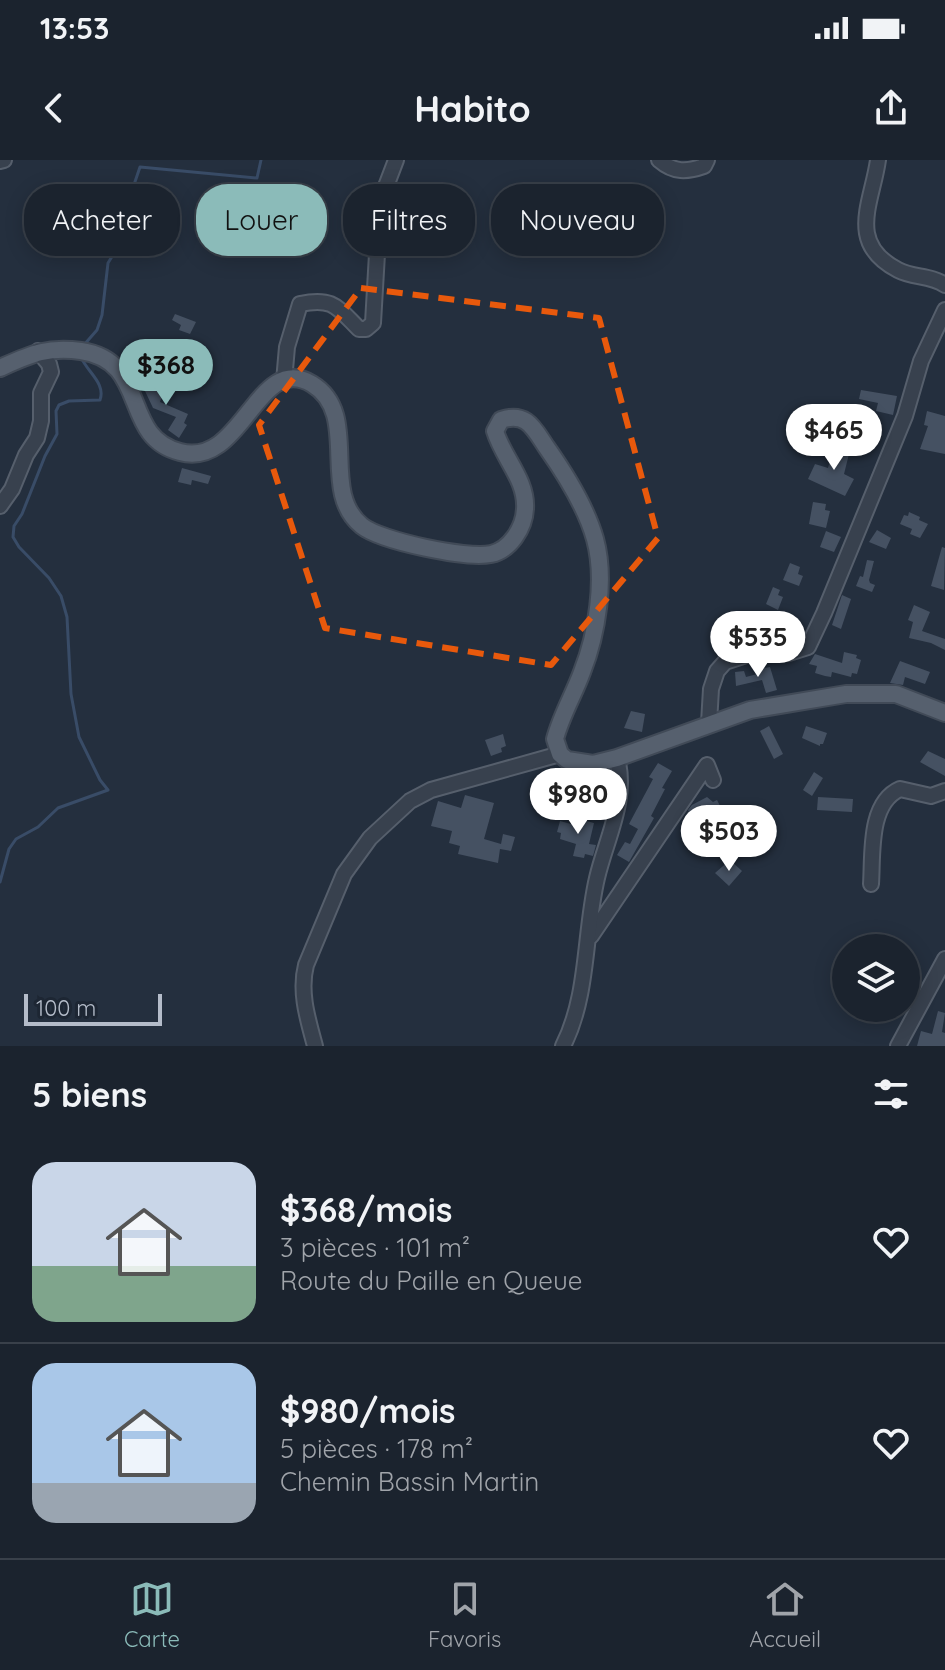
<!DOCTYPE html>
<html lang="fr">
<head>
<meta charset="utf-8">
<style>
	body { margin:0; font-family:Quicksand,sans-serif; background:#282f3a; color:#f1f3f6; height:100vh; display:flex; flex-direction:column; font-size:30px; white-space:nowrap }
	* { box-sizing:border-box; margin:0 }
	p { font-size:26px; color:#a0a4aa }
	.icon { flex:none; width:44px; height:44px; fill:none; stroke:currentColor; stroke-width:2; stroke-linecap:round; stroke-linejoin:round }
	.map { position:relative; height:886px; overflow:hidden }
	.sheet { display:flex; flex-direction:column; background:#1b232e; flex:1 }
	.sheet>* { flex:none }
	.guide { position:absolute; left:24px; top:24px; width:898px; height:72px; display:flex; gap:16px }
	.tools { position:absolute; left:832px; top:774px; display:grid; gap:16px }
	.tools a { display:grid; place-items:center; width:88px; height:88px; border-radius:50%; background:#1b232e; box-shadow:0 4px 20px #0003,0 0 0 2px #39404a; font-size:40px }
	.scale { position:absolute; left:24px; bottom:20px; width:138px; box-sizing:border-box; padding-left:8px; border:4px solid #b4bcc9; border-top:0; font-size:22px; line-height:28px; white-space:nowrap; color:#b4bcc9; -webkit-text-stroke:6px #1d2633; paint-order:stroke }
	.price { position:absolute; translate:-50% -68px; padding:0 18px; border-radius:28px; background:#fff; color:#222; font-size:26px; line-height:52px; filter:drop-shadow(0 2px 4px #0008) }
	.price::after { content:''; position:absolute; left:50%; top:48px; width:24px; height:18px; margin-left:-12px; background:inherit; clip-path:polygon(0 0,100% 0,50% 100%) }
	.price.current { background:#8bbbb9; color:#111 }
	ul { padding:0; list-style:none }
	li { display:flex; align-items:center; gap:24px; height:200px; padding:0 32px }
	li+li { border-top:2px solid #39404a }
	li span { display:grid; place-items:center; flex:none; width:224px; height:160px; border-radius:24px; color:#555 }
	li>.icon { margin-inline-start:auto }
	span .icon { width:96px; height:96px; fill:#fffc; stroke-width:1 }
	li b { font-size:34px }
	h2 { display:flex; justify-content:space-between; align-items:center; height:96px; padding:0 32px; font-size:34px }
	.tag { padding:0 28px; border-radius:32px; background:#1b232e; box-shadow:0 4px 20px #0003,0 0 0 2px #39404a; font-size:28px; line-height:72px }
	.tag.current { background:#8bbbb9; color:#111 }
	.status { display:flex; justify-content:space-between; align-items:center; height:56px; padding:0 40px; background:#1b232e; direction:ltr }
	.status svg { height:22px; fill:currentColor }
	header { display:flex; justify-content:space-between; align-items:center; height:104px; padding:0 32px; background:#1b232e; font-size:36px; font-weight:800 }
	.dock { display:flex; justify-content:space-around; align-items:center; height:112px; border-top:2px solid #39404a; background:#1b232e; font-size:22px; color:#a0a4aa }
	.dock a { display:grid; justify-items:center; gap:4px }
	.dock .current { color:#8bbbb9 }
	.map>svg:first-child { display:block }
</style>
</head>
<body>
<div class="status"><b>13:53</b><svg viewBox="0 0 49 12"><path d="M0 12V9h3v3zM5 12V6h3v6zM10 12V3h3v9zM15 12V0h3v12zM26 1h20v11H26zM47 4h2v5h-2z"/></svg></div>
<header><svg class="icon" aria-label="back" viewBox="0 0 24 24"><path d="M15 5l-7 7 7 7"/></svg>Habito<svg class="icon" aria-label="share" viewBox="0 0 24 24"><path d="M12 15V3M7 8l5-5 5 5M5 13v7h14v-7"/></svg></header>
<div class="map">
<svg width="945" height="886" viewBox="0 0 945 886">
	<rect width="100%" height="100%" fill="#242f3e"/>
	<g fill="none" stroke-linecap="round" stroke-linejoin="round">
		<g stroke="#394c67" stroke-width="3">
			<path d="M 83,186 L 97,170 L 102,155 L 108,103 L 121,82 L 122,60 L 140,7 L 257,18 L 261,0"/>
			<path d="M 0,722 L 9,689 L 16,679 L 38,667 L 58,648 L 108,630 L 100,620 L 79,577 L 71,534 L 67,457 L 61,436 L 49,418 L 19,387 L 13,377 L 14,366 L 22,354 L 45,296 L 57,274 L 56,251 L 59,245 L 69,241 L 100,240 C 106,223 87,212 81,197"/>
		</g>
	</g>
	<g fill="#455162">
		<path d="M 175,154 L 196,162 L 190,174 L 179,170 L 181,165 L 172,160 Z"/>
		<path d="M 150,219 L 166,224 L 160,242 L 188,254 L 184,263 L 187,265 L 179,278 L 168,270 L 176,257 L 153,248 L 145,231 Z"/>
		<path d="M 861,230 L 897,236 L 893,255 L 876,251 L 878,243 L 859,239 Z"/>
		<path d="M 927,251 L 945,256 L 945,294 L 920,289 L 928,266 L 924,265 Z"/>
		<path d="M 834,285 L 850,290 L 844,314 L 854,319 L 845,336 L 808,319 L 815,304 L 828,308 Z"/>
		<path d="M 182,308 L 211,316 L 208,324 L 192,320 L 191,325 L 178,322 Z"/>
		<path d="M 813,342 L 826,344 L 825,350 L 830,351 L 826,368 L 809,364 Z"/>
		<path d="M 909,352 L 920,357 L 919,360 L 928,364 L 920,378 L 910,374 L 912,369 L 900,364 L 904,355 L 908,356 Z"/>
		<path d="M 877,370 L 891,378 L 886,389 L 869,382 Z"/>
		<path d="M 826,371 L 841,377 L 834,392 L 820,387 Z"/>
		<path d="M 942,387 L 945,388 L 944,430 L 931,426 Z"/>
		<path d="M 867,400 L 874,401 L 869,420 L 870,423 L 875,425 L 872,432 L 856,426 L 860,416 L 863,417 Z"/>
		<path d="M 790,403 L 800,407 L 798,414 L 803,416 L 799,426 L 783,420 Z"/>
		<path d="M 773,427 L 780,430 L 778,435 L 783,437 L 778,450 L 766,444 Z"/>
		<path d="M 842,435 L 851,439 L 841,469 L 832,465 Z"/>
		<path d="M 914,445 L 930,452 L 922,471 L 945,479 L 945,490 L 931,483 L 909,478 L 913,462 L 908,460 Z"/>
		<path d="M 780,459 L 800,464 L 795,479 L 775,475 Z"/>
		<path d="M 844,492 L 857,495 L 856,498 L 861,500 L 857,514 L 852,513 L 851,517 L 832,512 L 831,517 L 825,516 L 815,513 L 817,506 L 809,504 L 815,494 L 842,503 Z"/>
		<path d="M 900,501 L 930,512 L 925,524 L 905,517 L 903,525 L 890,523 Z"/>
		<path d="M 770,507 L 777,530 L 766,533 L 762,520 L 736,526 L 735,512 L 744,511 L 746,517 L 761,513 L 760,509 Z"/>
		<path d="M 631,551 L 645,554 L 642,572 L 624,568 Z"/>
		<path d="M 769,566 L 783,594 L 774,599 L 760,571 Z"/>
		<path d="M 806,566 L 827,573 L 823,584 L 820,584 L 820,586 L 802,578 Z"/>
		<path d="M 503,574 L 506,586 L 501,588 L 502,592 L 491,596 L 485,580 Z"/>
		<path d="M 928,591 L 945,599 L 945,616 L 920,602 Z"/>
		<path d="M 658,603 L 672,611 L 662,628 L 665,629 L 651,656 L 654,658 L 629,702 L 617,695 L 625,682 L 630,684 L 638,669 L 629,664 L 653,619 L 649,617 Z"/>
		<path d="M 547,612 L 563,618 L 559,630 L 563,631 L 561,644 L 539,635 Z"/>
		<path d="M 814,612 L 823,618 L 812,636 L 803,630 Z"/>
		<path d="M 465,635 L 494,643 L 484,679 L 501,684 L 503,674 L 515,677 L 511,691 L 500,689 L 498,703 L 458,694 L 460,686 L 449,683 L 452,671 L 431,666 L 438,641 L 461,648 Z"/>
		<path d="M 707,637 L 713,642 L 717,640 L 733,671 L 726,676 L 727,679 L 724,683 L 714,688 L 712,683 L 706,686 L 688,650 L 692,645 Z"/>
		<path d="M 818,637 L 853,639 L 852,652 L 817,650 Z"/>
		<path d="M 575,658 L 594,663 L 589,684 L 596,685 L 593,696 L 585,694 L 584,698 L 573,696 L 576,684 L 560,679 L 561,673 L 557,672 L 560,661 L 571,664 L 572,659 Z"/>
		<path d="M 730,700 L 742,711 L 729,726 L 715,713 Z"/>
		<path d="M 938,851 L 945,853 L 942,872 L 945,873 L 945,886 L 917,886 L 921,871 L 932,874 Z"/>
	</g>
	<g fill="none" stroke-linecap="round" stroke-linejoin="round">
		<defs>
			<g id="minor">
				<path d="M 659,0 C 674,13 687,12 704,6 L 707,0"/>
				<path d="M 878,0 C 872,43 846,83 898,110 C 913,118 931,115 945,125"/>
				<path d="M 0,1 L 4,0"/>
				<path d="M 284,221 L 287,187 L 300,144 C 333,137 337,147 359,169 L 366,169 L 373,163 L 380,42 L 396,0"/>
				<path d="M 0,346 L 12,329 L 26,295 L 37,278 L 41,261 L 41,233 L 51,212 L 49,204 L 38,191"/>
				<path d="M 709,563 L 711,529 L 717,511 L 725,502 L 759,491 L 789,493 L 808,487 L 824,453 L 905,256 L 921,201 L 945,150"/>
				<path d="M 871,724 C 873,695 868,643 900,629 L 931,636 L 945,631"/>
				<path d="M 591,776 L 707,605 L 713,620"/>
				<path d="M 315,886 C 308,860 299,832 306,805 L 344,714 L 370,678 L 410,641 L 431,630 L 560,594"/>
				<path d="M 563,886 C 589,835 584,773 597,718 C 606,679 628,640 617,598"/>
				<path d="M 898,886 L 945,799"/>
			</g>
			<path id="major" d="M 0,208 C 29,195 47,186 81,191 C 150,201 120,277 180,292 C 243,309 257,191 312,224 C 362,254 318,331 362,366 C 381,381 466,399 491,394 C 510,390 524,368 525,349 C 527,320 503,298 495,271 L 501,260 C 527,251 534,269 547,288 C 566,315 586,347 595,379 C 606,419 597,474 582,512 C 574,534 561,556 555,579 L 560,594 L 567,600 L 593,604 L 617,598 L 750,550 L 846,534 L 896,534 L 945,553"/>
		</defs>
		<use href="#minor" stroke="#565f6c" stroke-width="18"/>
		<use href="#major" stroke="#414a57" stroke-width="20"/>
		<use href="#minor" stroke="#38414e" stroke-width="14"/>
		<use href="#major" stroke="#56606e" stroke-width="16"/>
	</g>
	<path fill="none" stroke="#e8590c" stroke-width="6" stroke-dasharray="16 10" stroke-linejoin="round" d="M 361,128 L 599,158 L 658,378 L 551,505 L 325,468 L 259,265 Z"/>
</svg>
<div class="tools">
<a><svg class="icon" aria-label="layers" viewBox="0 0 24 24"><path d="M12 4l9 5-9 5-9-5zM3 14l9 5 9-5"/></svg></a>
</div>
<div class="scale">100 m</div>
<b class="price current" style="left:166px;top:247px">$368</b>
<b class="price" style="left:834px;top:312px">$465</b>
<b class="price" style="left:758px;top:519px">$535</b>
<b class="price" style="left:578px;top:676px">$980</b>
<b class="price" style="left:729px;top:713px">$503</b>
<div class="guide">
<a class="tag">Acheter</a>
<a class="tag current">Louer</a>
<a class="tag">Filtres</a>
<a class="tag">Nouveau</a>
</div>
</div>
<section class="sheet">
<h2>5 biens<svg class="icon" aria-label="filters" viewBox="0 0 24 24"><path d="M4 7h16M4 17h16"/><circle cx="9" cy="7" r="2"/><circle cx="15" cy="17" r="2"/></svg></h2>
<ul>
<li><span style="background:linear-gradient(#c9d6e8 65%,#7fa58c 0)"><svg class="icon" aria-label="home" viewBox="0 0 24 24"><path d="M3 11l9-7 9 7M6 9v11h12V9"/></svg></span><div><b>$368/mois</b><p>3 pièces · 101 m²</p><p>Route du Paille en Queue</p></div><svg class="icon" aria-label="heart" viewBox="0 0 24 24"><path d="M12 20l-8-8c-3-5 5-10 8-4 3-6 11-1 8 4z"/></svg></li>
<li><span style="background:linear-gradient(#a9c7e8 75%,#9aa5b1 0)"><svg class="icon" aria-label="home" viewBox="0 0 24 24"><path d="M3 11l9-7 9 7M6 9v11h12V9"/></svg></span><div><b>$980/mois</b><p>5 pièces · 178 m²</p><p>Chemin Bassin Martin</p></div><svg class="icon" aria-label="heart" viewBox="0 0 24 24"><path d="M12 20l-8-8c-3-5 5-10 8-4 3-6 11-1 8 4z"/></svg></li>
</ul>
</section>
<nav class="dock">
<a class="current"><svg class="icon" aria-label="map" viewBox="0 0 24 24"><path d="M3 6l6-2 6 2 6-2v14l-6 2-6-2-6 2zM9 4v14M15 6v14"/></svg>Carte</a>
<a><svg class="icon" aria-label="saved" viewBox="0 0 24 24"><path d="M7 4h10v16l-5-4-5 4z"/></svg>Favoris</a>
<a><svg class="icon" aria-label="home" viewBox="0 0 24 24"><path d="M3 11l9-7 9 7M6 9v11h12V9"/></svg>Accueil</a>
</nav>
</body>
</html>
